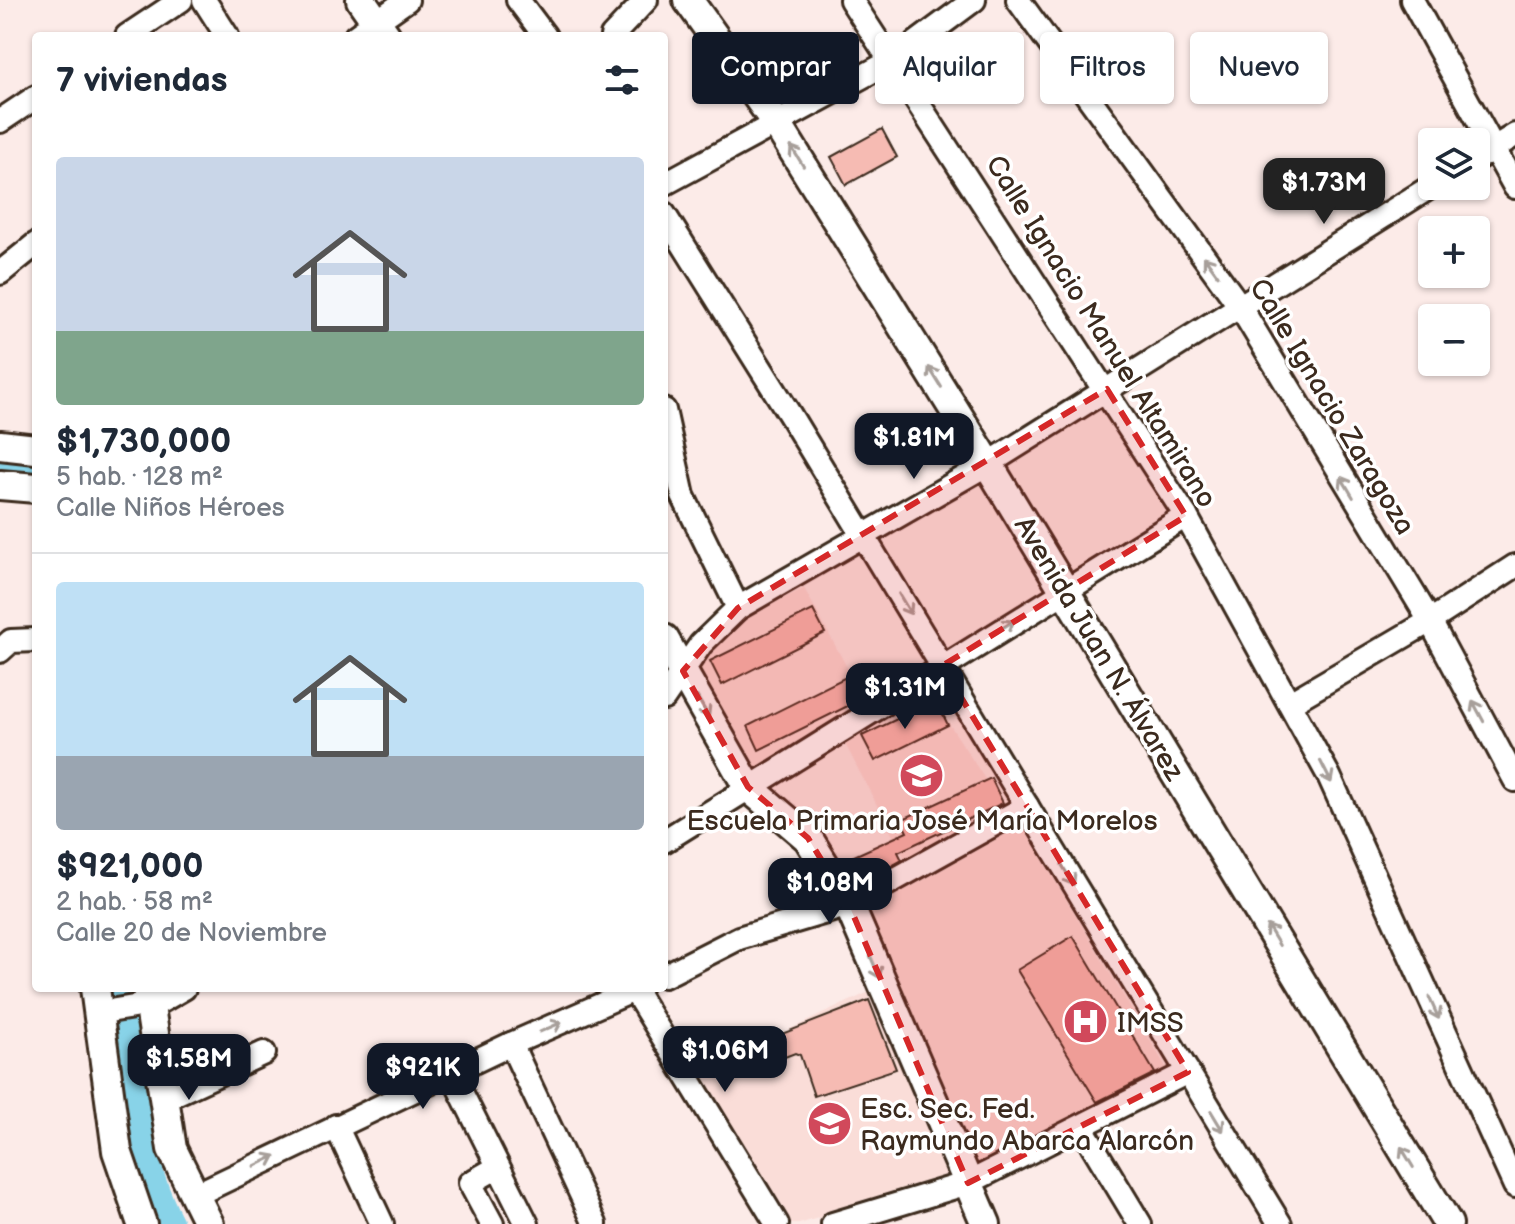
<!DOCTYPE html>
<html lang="es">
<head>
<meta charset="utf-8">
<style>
	body { margin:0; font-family:"Balsamiq Sans",sans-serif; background:#f6f6f7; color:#1f2937; height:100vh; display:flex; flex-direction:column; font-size:30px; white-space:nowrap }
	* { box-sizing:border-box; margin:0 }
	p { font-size:26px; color:#747a83 }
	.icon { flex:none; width:44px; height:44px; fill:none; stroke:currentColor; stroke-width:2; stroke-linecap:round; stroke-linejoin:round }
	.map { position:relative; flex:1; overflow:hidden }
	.drawer { position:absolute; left:32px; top:32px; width:636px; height:960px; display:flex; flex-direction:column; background:#fff; border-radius:8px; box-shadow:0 2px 6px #0004 }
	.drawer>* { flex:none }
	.banner { position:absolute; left:692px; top:32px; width:702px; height:72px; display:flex; gap:16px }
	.tools { position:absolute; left:1418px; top:128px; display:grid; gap:16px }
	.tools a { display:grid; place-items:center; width:72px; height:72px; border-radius:8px; background:#fff; box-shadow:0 2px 6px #0004; font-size:40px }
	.price { position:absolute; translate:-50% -68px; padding:0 18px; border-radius:16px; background:#111827; color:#fff; font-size:26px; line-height:52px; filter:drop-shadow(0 2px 4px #0008) }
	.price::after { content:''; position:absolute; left:50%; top:48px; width:24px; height:18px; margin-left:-12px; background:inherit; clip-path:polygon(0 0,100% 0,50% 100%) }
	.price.selected { background:#222; color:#fff }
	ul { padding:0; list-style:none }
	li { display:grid; align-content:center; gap:16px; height:424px; padding:0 24px }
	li+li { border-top:2px solid #e0e1e3 }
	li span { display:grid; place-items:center; height:248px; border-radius:8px; color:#555 }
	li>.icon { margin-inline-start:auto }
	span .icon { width:144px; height:144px; fill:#fffc; stroke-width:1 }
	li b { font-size:34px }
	h2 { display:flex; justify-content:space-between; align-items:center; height:96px; padding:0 24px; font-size:34px }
	.tag { padding:0 28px; border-radius:8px; background:#fff; box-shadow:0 2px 6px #0004; font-size:28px; line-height:72px }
	.tag.selected { background:#111827; color:#fff }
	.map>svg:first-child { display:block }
</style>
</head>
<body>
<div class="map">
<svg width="1515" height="1224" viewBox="0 0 1515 1224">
	<rect width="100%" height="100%" fill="#fcebe8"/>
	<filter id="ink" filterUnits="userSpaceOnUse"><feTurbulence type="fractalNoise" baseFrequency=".0125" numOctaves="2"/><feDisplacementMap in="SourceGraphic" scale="16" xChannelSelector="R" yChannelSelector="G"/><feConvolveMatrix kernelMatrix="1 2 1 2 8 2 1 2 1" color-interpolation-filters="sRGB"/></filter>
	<g filter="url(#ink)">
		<g fill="#faddd8">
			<path d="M 804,588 L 867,704 L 750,772 L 693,670 L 741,620 Z"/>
			<path d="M 928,691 L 1005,810 L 907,863 L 843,740 Z"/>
			<path d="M 1022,825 L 1169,1072 L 973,1172 L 868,911 Z"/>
			<path d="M 869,992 L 951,1177 L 799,1224 L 787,1224 L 701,1071 Z"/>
		</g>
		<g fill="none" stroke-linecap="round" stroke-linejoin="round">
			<g stroke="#88d3e8" stroke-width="28">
				<path d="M 0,468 L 36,473"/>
				<path d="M 123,988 C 131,1068 132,1151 170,1224"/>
			</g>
		</g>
		<g fill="#f6bbb3" stroke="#3b2a1e" stroke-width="2">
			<path d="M 882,129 L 897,157 L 846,185 L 831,157 Z"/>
			<path d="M 813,610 L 825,633 L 722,685 L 710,661 Z"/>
			<path d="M 850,675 L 862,699 L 759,750 L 748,726 Z"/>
			<path d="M 936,700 L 948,725 L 875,761 L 862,736 Z"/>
			<path d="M 991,778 L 1003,803 L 898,852 L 902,860 L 857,885 L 843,861 L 907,832 L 901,820 Z"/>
			<path d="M 1073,936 L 1155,1073 L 1097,1102 L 1017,970 Z"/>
			<path d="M 869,1000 L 896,1069 L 814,1096 L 800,1055 L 795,1053 L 727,1079 L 722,1062 L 733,1053 Z"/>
		</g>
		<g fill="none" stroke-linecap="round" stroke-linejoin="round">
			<defs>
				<g id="minor">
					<path d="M 204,0 L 227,36"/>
					<path d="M 518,0 L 545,36"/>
					<path d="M 851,0 L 1186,516 L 1329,776 L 1515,1186"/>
					<path d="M 1018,0 L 1239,305 L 1430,621 L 1515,780"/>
					<path d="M 1412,0 L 1515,187"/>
					<path d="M 127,36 L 181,0"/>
					<path d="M 356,36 L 407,0"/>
					<path d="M 612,36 L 646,0"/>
					<path d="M 0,121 L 36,97"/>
					<path d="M 1476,159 L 1515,135"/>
					<path d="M 664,184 L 893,60 L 974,0"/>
					<path d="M 664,214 L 790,415 L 1280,1224"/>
					<path d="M 0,273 L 36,244"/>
					<path d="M 664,410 L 683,496 L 738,608"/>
					<path d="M 0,651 L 11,641 L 36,640"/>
					<path d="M 664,698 L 701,644 L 738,608 L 988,464 L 1432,186"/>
					<path d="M 1290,703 L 1430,621 L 1515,566"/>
					<path d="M 664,841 L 1186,516"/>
					<path d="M 664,976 L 739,938 L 849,905 L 1027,806"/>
					<path d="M 633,988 L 777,1224"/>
					<path d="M 97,1013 L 158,1003 L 184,988"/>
					<path d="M 511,1044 L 595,1224"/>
					<path d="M 451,1072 L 527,1224"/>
					<path d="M 162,1100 L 264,1053"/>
					<path d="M 336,1126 L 382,1224"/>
					<path d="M 1082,1128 L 1140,1224"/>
					<path d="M 195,1195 L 511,1044 L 639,988"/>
					<path d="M 492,1224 L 470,1183 L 498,1167"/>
					<path d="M 833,1224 L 968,1183 L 1188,1072"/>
				</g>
				<g id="major">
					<path d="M 361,0 L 386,36"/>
					<path d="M 688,0 L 777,124 L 988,464 L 1448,1224"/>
					<path d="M 0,445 L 36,449"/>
					<path d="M 0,485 L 36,488"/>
					<path d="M 664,639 L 748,787 L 808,838 L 849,905 L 986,1224"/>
					<path d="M 95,988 L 117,1151 L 142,1224"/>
					<path d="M 147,988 L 172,1149 L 209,1224"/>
				</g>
			</defs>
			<use href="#minor" stroke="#3b2a1e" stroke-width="28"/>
			<use href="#major" stroke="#3b2a1e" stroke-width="34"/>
			<use href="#minor" stroke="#fff" stroke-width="22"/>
			<use href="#major" stroke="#fff" stroke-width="28"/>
		</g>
		<defs><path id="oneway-shaft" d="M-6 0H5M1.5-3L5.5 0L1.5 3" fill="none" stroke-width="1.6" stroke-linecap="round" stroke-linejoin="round" transform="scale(2)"/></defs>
		<g stroke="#a79f9a">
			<use href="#oneway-shaft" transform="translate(797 156) rotate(-122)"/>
			<use href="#oneway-shaft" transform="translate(1211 266) rotate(-126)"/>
			<use href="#oneway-shaft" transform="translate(935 377) rotate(-122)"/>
			<use href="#oneway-shaft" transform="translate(1347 487) rotate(-121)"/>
			<use href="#oneway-shaft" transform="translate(905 604) rotate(59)"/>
			<use href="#oneway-shaft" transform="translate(1004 627) rotate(-32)"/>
			<use href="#oneway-shaft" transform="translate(703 707) rotate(60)"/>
			<use href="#oneway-shaft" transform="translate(1478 711) rotate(-118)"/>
			<use href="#oneway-shaft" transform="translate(1326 772) rotate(63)"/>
			<use href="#oneway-shaft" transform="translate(1068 875) rotate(59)"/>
			<use href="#oneway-shaft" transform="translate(1273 935) rotate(-121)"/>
			<use href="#oneway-shaft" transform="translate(875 967) rotate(67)"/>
			<use href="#oneway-shaft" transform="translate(1434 1008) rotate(66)"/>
			<use href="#oneway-shaft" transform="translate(551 1027) rotate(-24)"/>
			<use href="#oneway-shaft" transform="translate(1217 1121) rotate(59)"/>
			<use href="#oneway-shaft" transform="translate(1407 1157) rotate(-121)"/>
			<use href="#oneway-shaft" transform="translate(265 1161) rotate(-26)"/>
		</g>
	</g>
	<path fill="#d62828" fill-opacity="0.2" stroke="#d62828" stroke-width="6" stroke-dasharray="16 10" stroke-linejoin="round" d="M 1107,389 L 1186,516 L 942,666 L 1188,1072 L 968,1183 L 849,905 L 808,838 L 748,787 L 683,671 L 738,608 Z"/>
	<defs>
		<symbol id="school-disc" viewBox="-11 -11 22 22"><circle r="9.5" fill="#d1495b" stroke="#fff"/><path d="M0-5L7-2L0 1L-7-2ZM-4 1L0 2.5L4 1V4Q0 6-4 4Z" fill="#fff"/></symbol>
		<symbol id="hospital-disc" viewBox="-11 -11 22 22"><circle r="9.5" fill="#d1495b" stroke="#fff"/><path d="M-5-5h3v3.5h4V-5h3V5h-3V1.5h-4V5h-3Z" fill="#fff"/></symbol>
	</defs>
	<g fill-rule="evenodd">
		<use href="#school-disc" x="896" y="750" width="51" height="51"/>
		<use href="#hospital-disc" x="1060" y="996" width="51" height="51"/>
		<use href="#school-disc" x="804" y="1098" width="51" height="51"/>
	</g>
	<g text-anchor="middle" stroke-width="7" stroke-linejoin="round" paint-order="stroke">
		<g font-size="28" fill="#3b2a1e" stroke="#fff">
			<text transform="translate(1102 331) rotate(58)" y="10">Calle Ignacio Manuel Altamirano</text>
			<text transform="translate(1333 406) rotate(59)" y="10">Calle Ignacio Zaragoza</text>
			<text transform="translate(1100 648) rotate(59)" y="10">Avenida Juan N. Álvarez</text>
		</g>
		<g font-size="28" fill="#3b2a1e" stroke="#fff" text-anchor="start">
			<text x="922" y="830" text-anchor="middle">Escuela Primaria José María Morelos</text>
			<text x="1117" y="1032">IMSS</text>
			<text x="860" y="1118">Esc. Sec. Fed.<tspan x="860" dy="32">Raymundo Abarca Alarcón</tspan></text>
		</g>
	</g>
</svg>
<div class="tools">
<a><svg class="icon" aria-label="layers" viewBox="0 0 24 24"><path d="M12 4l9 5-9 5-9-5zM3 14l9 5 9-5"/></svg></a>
<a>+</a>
<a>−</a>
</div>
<b class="price selected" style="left:1324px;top:226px">$1.73M</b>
<b class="price" style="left:914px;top:481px">$1.81M</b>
<b class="price" style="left:905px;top:731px">$1.31M</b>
<b class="price" style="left:830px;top:926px">$1.08M</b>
<b class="price" style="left:725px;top:1094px">$1.06M</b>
<b class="price" style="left:189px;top:1102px">$1.58M</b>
<b class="price" style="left:423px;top:1111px">$921K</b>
<div class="banner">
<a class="tag selected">Comprar</a>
<a class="tag">Alquilar</a>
<a class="tag">Filtros</a>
<a class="tag">Nuevo</a>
</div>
<section class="drawer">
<h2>7 viviendas<svg class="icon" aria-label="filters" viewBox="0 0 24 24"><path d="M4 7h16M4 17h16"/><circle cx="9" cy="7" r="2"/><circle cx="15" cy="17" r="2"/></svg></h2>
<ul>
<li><span style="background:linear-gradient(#c9d6e8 70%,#7fa58c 0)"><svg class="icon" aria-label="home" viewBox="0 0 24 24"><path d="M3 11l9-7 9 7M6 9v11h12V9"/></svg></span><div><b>$1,730,000</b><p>5 hab. · 128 m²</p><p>Calle Niños Héroes</p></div></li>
<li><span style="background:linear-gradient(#bfe0f5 70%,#9aa5b1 0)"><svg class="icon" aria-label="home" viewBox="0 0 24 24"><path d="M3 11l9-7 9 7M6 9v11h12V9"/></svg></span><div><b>$921,000</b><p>2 hab. · 58 m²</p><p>Calle 20 de Noviembre</p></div></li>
</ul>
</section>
</div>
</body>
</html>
